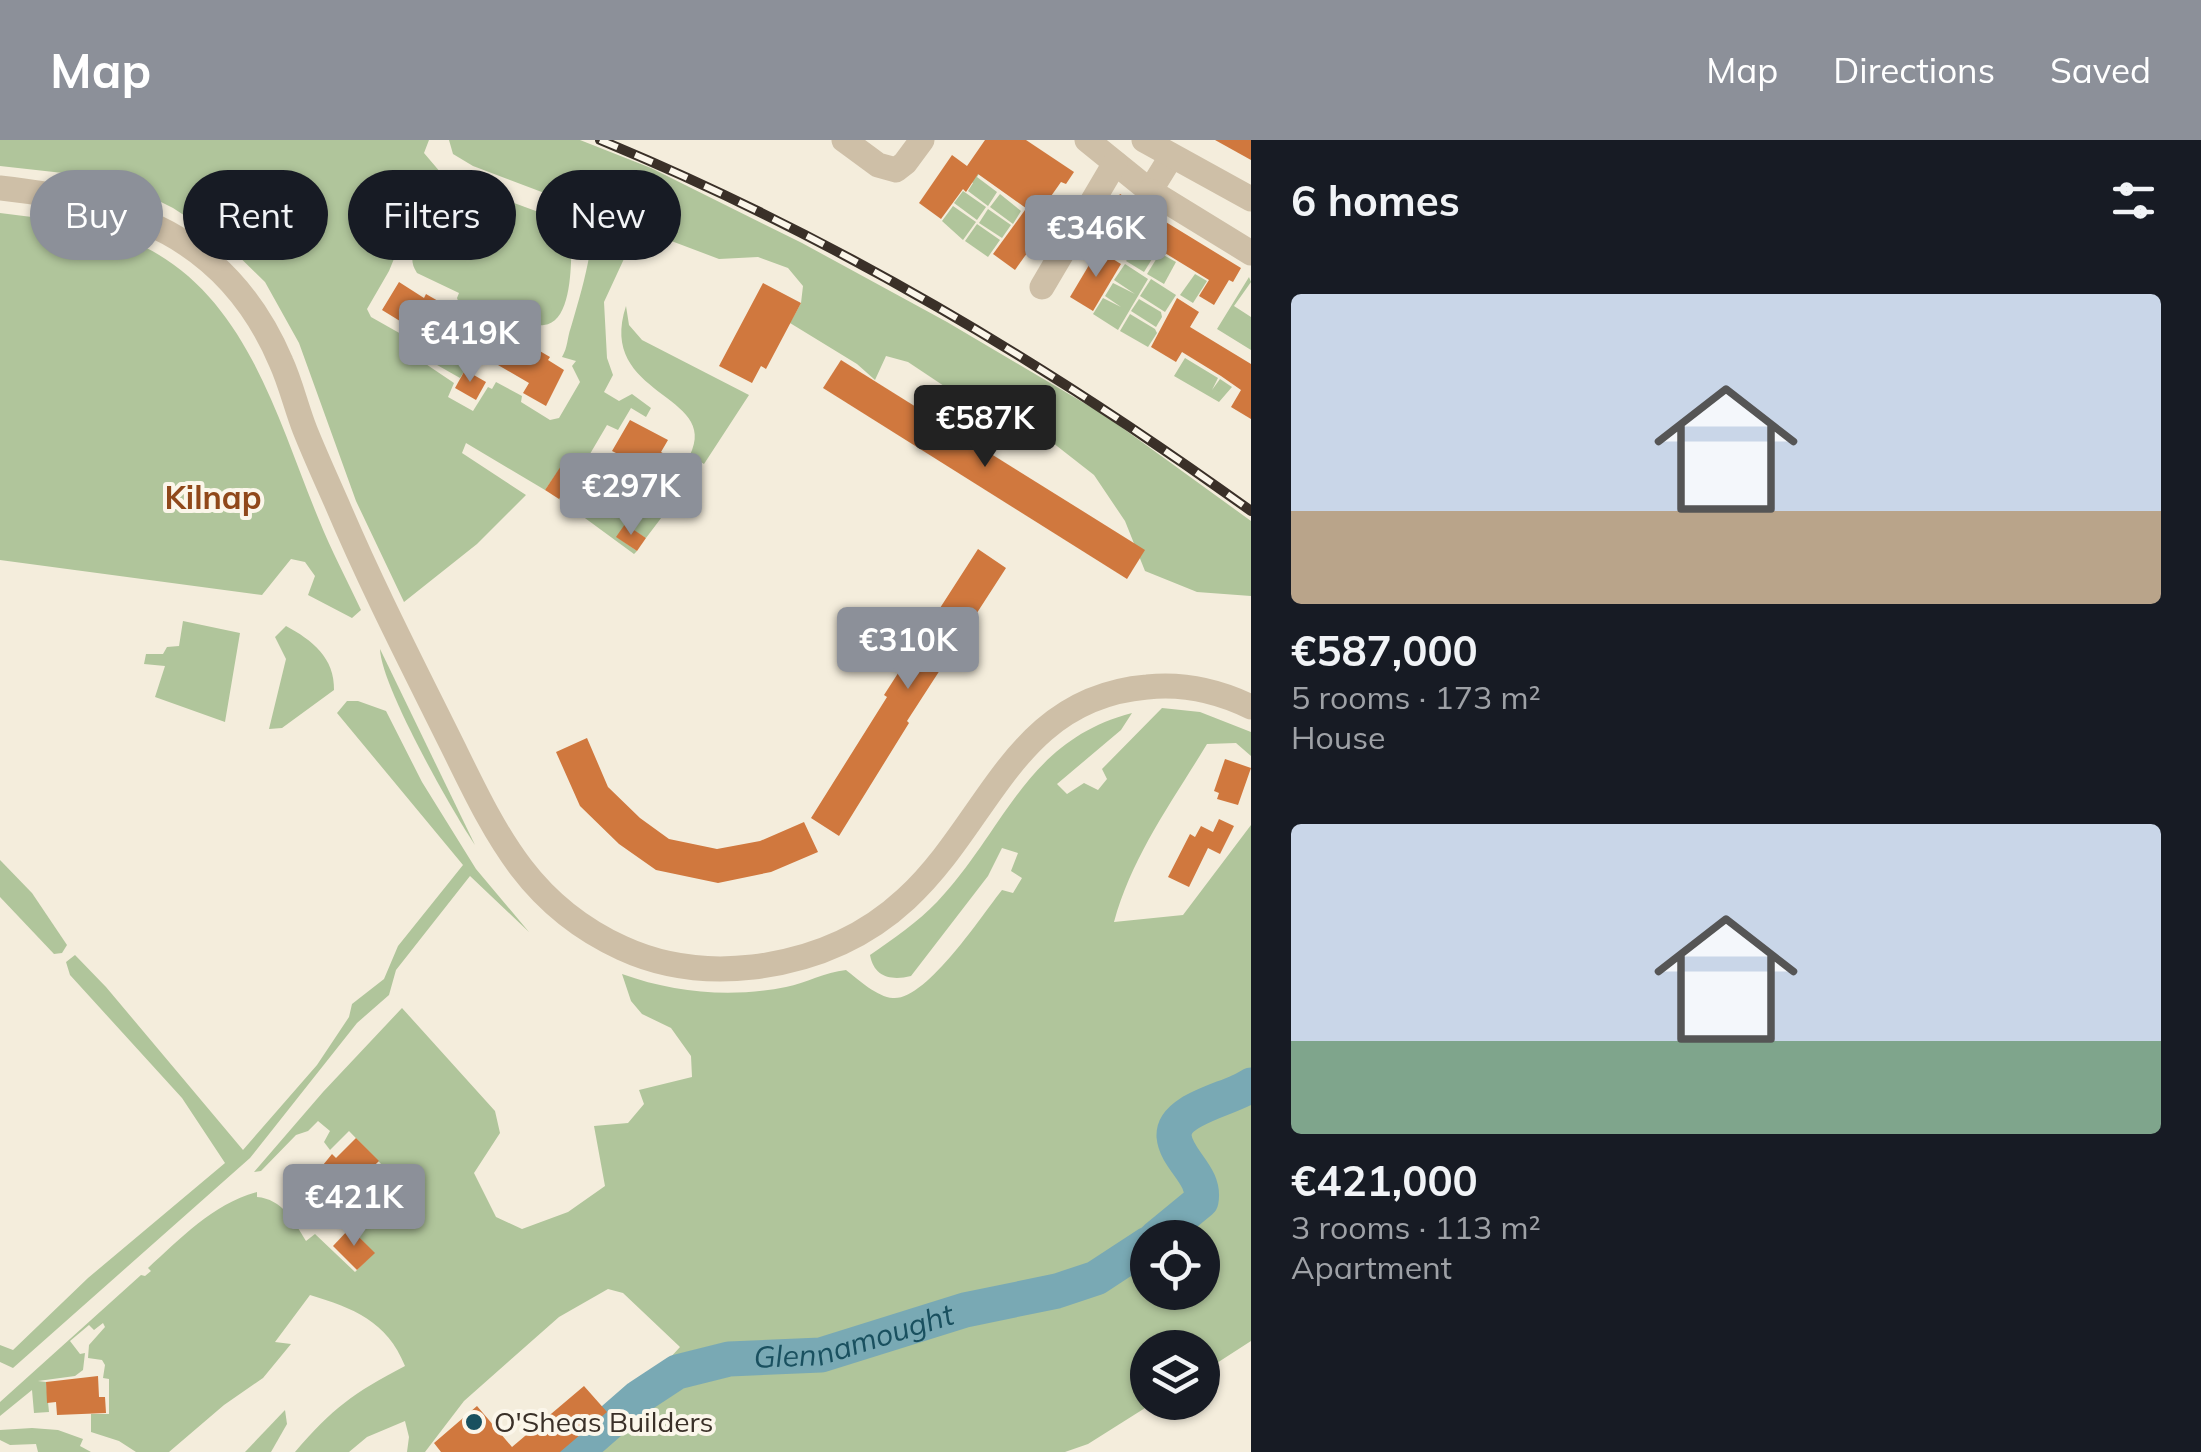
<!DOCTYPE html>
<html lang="en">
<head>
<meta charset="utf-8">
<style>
	body { margin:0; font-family:Mulish,sans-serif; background:#242831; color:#f1f3f6; height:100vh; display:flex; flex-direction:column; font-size:38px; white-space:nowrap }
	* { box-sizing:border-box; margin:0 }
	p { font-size:32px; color:#9ea1a6 }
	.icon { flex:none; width:55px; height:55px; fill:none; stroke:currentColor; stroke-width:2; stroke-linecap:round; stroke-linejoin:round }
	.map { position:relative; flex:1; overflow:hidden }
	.side { display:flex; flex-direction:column; background:#171b24; width:950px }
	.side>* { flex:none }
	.hud { position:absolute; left:30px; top:30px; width:950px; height:90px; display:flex; gap:20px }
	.buttons { position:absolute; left:1130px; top:1080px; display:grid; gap:20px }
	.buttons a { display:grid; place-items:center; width:90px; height:90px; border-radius:50%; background:#171b24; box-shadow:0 2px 8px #0004; font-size:50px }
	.price { position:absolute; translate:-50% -85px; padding:0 22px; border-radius:10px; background:#8c9099; color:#fff; font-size:32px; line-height:65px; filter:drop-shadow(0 2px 5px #0008) }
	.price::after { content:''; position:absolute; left:50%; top:60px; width:30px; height:22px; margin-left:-15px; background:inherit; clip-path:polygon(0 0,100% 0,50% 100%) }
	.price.selected { background:#222; color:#fff }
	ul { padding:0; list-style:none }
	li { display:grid; align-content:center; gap:20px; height:530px; padding:0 40px }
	li span { display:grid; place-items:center; height:310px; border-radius:10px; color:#555 }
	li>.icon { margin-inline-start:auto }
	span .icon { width:180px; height:180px; fill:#fffc; stroke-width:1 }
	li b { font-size:42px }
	h2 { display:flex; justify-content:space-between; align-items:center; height:120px; padding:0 40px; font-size:42px }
	.tag { padding:0 35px; border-radius:45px; background:#171b24; box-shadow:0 2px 8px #0004; font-size:35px; line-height:90px }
	.tag.selected { background:#8c9099; color:#fff }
	header { display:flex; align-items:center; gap:60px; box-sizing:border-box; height:140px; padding:0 50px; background:#8c9099; color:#fff }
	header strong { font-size:48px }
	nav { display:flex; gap:55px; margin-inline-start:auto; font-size:35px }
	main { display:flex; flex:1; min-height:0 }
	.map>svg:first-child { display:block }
</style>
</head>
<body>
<header>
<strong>Map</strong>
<nav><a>Map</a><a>Directions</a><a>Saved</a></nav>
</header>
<main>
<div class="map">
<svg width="1251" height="1312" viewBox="0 0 1251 1312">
	<rect width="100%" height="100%" fill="#f4eddc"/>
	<g fill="#b0c59b" fill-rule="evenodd">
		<path d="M 0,0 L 429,0 L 424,13 L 441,33 L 443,45 L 438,62 L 424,79 L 404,94 L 389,131 L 367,169 L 371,177 L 417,203 L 411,214 L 454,243 L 448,257 L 473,271 L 488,247 L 492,249 L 496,242 L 522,256 L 521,262 L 550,280 L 559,278 L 580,242 L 572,226 L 576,221 L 562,217 C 568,207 567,198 571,187 C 581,153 588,129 593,93 L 629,108 L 604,162 L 607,218 L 613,235 L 604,252 L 619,261 L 632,254 L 651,268 L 646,277 L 631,268 L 618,290 L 607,285 L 587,319 L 605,330 L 610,327 L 674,361 L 646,398 L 625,385 L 617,397 L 637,411 L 634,414 L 559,359 L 575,336 L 561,327 L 545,350 L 466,303 L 462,313 L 526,355 L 477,404 L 404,462 L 356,361 L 299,203 L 265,142 L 222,100 L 173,68 L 129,46 L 72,34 L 0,26 Z"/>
		<path d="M 449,0 L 580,0 L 651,28 L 802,103 L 947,182 L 1106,276 L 1251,381 L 1251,456 L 1197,452 L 1145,431 L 1125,381 L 1094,335 L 1011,270 L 944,246 L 908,222 L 886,216 L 875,240 L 857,224 L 790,183 L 801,163 L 803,146 L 788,128 L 758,117 L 719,119 L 473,26 L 453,14 Z"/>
		<path d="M 980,32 L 977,37 L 997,52 L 988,66 L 968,51 L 973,43 L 969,40 Z"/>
		<path d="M 963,51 L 986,67 L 977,80 L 954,63 Z"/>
		<path d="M 1000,54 L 1021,71 L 1013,84 L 990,67 Z"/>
		<path d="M 484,56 L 506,60 L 571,84 C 571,107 576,182 544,185 C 536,186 528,183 520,181 C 511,179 507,182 498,177 L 460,238 L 416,213 L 417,209 L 431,206 L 436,198 L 448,194 L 449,209 L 463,209 L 463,174 L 457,158 L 459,153 L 417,133 C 401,109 430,97 444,81 C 450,74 453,66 460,61 C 467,56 475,56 484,56 Z"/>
		<path d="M 953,66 L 976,82 L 963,100 L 942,81 Z"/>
		<path d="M 988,69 L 1011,85 L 1002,98 L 979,83 Z"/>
		<path d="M 0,73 C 42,78 87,83 127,99 C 245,146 275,274 319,380 C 331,410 347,440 361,470 L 352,478 L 308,455 L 315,436 L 305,422 L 291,419 L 262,455 L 0,420 Z"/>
		<path d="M 977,84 L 1000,100 L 988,117 L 965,101 Z"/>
		<path d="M 1124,91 L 1135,98 L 1125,120 L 1111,111 Z"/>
		<path d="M 1141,102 L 1157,111 L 1144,132 L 1126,121 Z"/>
		<path d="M 1160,113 L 1176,122 L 1164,144 L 1147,134 Z"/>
		<path d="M 1125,124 L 1148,139 L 1118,190 L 1093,174 L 1103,158 L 1121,167 L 1105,156 L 1113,143 L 1135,154 L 1114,140 Z"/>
		<path d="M 1195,134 L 1207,141 L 1193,163 L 1180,155 Z"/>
		<path d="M 1249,137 L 1251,142 L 1234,166 L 1251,177 L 1251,210 L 1217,189 Z"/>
		<path d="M 1151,139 L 1176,155 L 1165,172 L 1140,156 Z"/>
		<path d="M 1139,159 L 1161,172 L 1162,177 L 1156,187 L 1131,171 Z"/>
		<path d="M 626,166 L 629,185 L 642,200 L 749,255 L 704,324 L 690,315 C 721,253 596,257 626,166 Z"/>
		<path d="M 1130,174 L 1155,189 L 1157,193 L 1148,207 L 1120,191 Z"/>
		<path d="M 1185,218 L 1218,238 L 1212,250 L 1220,239 L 1232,247 L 1219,262 L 1174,236 Z"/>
		<path d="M 183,481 L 240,493 L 225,582 L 155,557 L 165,526 L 144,524 L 146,514 L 163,514 L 167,507 L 179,506 Z"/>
		<path d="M 286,486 C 312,500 335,518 334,550 L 282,588 L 269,589 L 286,519 L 275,497 Z"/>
		<path d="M 380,509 L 475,705 C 452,671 381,546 380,509 Z"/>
		<path d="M 347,561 L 358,561 L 386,571 L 422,642 L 476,729 L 529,792 L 470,736 L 396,830 L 389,855 L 357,883 L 250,1018 L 13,1228 L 0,1222 L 0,1205 L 13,1210 L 88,1138 L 225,1023 L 182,958 L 70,835 L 66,822 L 75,815 L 106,847 L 243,1010 L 317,925 L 349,877 L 352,864 L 384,839 L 398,806 L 463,725 L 337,573 Z"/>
		<path d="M 1162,568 L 1200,572 L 1251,592 L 1251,616 L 1236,603 L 1207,604 C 1172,662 1132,716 1114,782 L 1183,775 L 1251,685 L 1251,1201 L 1203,1232 L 1202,1208 L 1148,1208 L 1148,1262 L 1153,1263 L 1088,1304 L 1065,1312 L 567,1312 L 647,1243 L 680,1207 L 623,1153 L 608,1149 L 559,1177 L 464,1261 L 425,1312 L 407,1312 L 409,1297 L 405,1281 L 367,1297 L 349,1312 L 295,1312 C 333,1268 353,1253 405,1226 C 387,1181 353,1168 310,1155 L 275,1202 L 291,1204 L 263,1238 L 224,1265 L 169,1312 L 136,1312 L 119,1301 L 91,1292 L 91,1274 L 109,1274 L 109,1239 L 103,1238 L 105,1225 L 102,1220 L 88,1218 L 89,1205 L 105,1187 L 103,1183 L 94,1190 L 89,1185 L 70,1201 L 80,1214 L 85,1213 L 83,1230 L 75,1236 L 38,1241 L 46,1242 L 49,1272 L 34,1273 L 32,1250 L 0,1276 L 0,1262 L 141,1135 L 145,1136 L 151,1131 L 148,1128 C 181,1098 213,1064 257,1052 L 257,1057 C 282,1059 294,1081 306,1101 L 315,1094 L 355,1132 L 374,1113 L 345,1082 L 344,1075 L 380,1036 L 383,1026 L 349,991 L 330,1010 L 324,1002 L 330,991 L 318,981 L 308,991 L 296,995 L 261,1031 L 254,1032 L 323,952 L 402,868 L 495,971 L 500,993 L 474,1033 L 496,1077 L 522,1089 L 568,1072 L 605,1046 L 594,986 L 628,983 L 644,964 L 639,950 L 692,937 L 691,916 L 671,888 L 642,874 L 631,861 L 622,834 C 675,853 731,858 786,847 C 806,843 825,832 846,830 C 859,840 877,857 893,858 C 926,861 982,775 1002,750 L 1013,753 L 1022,738 L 1011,731 L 1018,713 L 1002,708 L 988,736 L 911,836 C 891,841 874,837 870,815 C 893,799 918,782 937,762 C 1006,689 1025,601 1132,573 L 1121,590 L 1057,644 L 1067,654 L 1084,643 L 1098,650 L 1107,639 L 1102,629 ZM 1148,1098 L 1202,1098 L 1202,1152 L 1148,1152 Z"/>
		<path d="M 0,720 L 32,753 L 67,805 L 62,813 L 54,814 L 0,757 Z"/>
		<path d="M 314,1024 L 312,1032 L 304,1041 L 305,1047 L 326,1073 L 285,1038 L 287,1028 Z"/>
		<path d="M 285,1270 L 287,1284 L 271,1312 L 245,1312 Z"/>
		<path d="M 32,1288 L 58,1290 L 83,1299 L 80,1306 L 91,1312 L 38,1312 L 36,1304 L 10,1305 L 0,1300 L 0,1290 Z"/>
	</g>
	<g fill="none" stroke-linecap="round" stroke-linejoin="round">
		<g stroke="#79a9b4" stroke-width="35">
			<path d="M 1156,1098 L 1201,1061 C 1206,1035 1176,1020 1174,996 C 1173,968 1232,959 1251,945"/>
			<path id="s1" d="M 576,1312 L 639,1257 L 677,1232 L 729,1219 L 821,1215 L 965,1170 L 1057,1151 L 1096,1138 L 1148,1104"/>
		</g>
	</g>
	<g fill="#d0783e">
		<path d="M 985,0 L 1026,0 L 1074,32 L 1066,44 L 1061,42 L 1037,76 L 978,34 L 966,52 L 963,49 L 941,79 L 919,63 L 952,15 L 967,26 Z"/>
		<path d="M 1215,0 L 1251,0 L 1251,20 Z"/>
		<path d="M 1120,54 L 1241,128 L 1233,142 L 1229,140 L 1214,165 L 1199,156 L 1209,140 L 1124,88 L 1114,103 L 1101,95 L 1116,71 L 1111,69 Z"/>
		<path d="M 1025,70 L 1047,85 L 1015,130 L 993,114 Z"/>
		<path d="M 1098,110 L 1121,124 L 1093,171 L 1070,157 Z"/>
		<path d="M 399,142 L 424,158 L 426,154 L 445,165 L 426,197 L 382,170 Z"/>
		<path d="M 763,143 L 801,163 L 766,229 L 761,226 L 752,243 L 719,226 Z"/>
		<path d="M 1177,158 L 1199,172 L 1190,187 L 1251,224 L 1251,279 L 1231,267 L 1241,250 L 1221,236 L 1182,212 L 1176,222 L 1151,207 Z"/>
		<path d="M 514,196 L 550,217 L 548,220 L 564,230 L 546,266 L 523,253 L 529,243 L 498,225 Z"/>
		<path d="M 841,220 L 1145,410 L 1127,439 L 823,248 Z"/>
		<path d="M 465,230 L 486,242 L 476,260 L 455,248 Z"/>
		<path d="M 630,280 L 668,300 L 661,312 L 694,332 L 683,349 L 677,345 L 669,358 L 654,348 L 656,345 L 611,321 L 616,313 L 612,311 Z"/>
		<path d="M 561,326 L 575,336 L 559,359 L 545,350 Z"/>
		<path d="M 625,384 L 646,398 L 637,411 L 616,397 Z"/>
		<path d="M 978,409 L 1006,428 L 907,581 L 909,583 L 839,696 L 811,678 L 887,557 L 884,555 Z"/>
		<path d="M 587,598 L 608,647 L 640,678 L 669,699 L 717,709 L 760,701 L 804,682 L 818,712 L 771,732 L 718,743 L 656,730 L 619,704 L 580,666 L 556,612 Z"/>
		<path d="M 1225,619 L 1251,628 L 1238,665 L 1217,659 L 1219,653 L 1214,651 Z"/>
		<path d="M 1219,679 L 1234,686 L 1220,714 L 1208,708 L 1189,747 L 1168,737 L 1190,694 L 1195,697 L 1201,686 L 1213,692 Z"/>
		<path d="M 356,998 L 379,1021 L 328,1071 L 305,1047 L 332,1014 L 336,1018 Z"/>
		<path d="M 350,1088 L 375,1113 L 357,1130 L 333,1106 Z"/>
		<path d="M 98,1236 L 99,1257 L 105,1257 L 106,1273 L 57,1275 L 56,1262 L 47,1263 L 46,1242 Z"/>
		<path d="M 584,1246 L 607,1272 L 560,1312 L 441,1312 L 434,1303 L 477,1266 L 512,1307 Z"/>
	</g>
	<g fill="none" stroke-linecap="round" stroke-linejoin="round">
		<g stroke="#cebfa7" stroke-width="25">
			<path d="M 844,0 L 878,25 L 896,30 L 905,23 L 922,0"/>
			<path d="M 1087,0 L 1150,51 L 1171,17"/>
			<path d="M 1144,0 L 1251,59"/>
			<path d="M 0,48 C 126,62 227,95 281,222 C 291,244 296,267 305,290 C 315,315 326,339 337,364 C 373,449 416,532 457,615 C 498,699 532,767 622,808 C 663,827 709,832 753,827 C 811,820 864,798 906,759 C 990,682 1014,558 1147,547 C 1184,543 1218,551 1251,567"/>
			<path d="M 1150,51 L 1251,113"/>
			<path d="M 1042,147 L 1115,23"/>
		</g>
		<defs>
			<path id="rail" d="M 600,0 C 833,96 1047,224 1251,371"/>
		</defs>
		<use href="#rail" stroke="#3a3028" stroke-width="10"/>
		<use href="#rail" stroke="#fbf6ea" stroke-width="6" stroke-dasharray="19" stroke-linecap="butt"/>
	</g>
	<circle fill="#19505f" stroke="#fbf6ea" stroke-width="4" cx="474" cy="1282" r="10"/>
	<g text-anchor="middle" stroke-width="8" stroke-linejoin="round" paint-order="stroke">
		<g font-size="28" fill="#3a3028" stroke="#fbf6ea" text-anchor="start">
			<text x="494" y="1292">O'Sheas Builders</text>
		</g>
		<g font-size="30" font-style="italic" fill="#19505f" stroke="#fbf6ea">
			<text dy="10" stroke="none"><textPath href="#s1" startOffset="310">Glennamought</textPath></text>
		</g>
		<g font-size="32" font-weight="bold" fill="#90481a" stroke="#fbf6ea">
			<text x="213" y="369">Kilnap</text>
		</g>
	</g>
</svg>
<div class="buttons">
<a><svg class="icon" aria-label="locate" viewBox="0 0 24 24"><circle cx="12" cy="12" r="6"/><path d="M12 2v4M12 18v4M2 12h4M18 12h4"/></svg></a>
<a><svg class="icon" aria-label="layers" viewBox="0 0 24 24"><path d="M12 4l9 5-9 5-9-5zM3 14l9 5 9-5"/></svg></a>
</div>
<b class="price" style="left:1096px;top:140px">€346K</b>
<b class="price" style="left:470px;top:245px">€419K</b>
<b class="price selected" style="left:985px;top:330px">€587K</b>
<b class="price" style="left:631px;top:398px">€297K</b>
<b class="price" style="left:908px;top:552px">€310K</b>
<b class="price" style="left:354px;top:1109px">€421K</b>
<div class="hud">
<a class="tag selected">Buy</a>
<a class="tag">Rent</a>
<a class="tag">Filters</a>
<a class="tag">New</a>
</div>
</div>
<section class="side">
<h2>6 homes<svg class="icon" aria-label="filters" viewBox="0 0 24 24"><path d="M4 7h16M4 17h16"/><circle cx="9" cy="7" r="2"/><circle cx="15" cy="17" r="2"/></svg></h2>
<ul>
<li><span style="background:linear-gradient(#c9d6e8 70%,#b9a48a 0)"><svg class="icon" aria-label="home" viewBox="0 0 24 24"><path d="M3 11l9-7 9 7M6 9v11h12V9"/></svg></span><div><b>€587,000</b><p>5 rooms · 173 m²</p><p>House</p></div></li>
<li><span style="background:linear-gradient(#c9d6e8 70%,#7fa58c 0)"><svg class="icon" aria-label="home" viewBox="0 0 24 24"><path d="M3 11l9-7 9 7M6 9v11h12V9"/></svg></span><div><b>€421,000</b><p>3 rooms · 113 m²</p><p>Apartment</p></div></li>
</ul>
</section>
</main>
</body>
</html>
